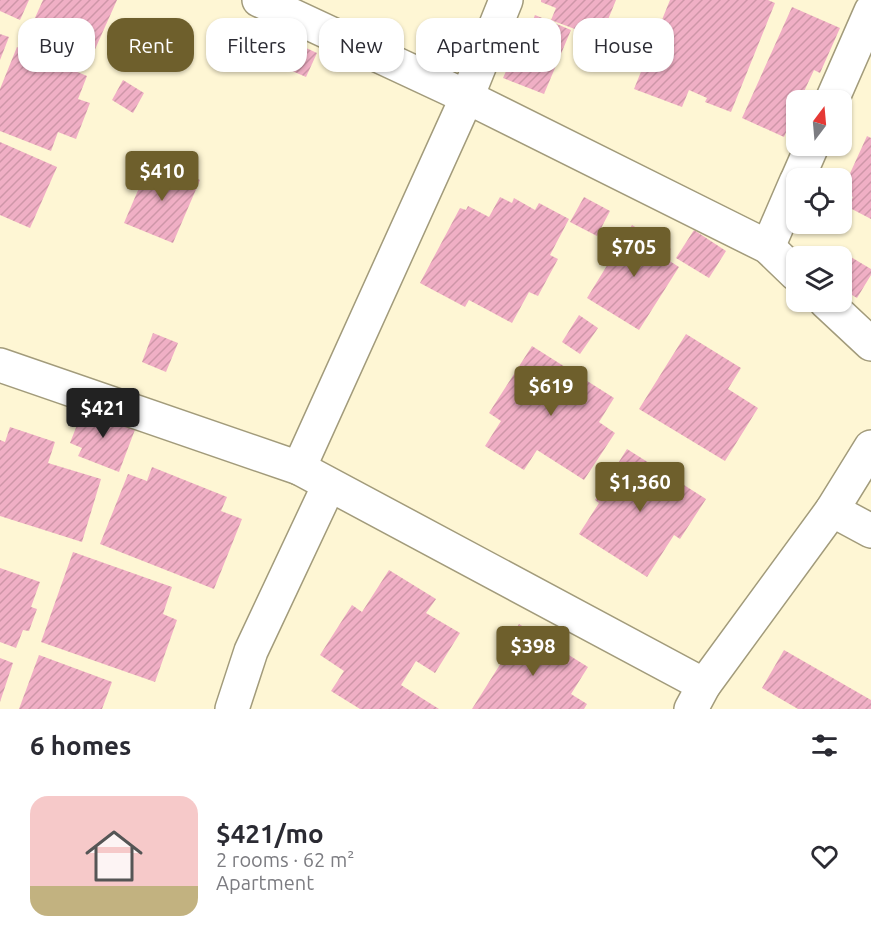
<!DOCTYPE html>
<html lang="en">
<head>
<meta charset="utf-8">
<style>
	body { margin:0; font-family:Ubuntu,sans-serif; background:#f7f7f7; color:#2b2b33; height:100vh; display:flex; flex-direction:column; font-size:22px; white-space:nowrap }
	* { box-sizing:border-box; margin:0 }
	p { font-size:20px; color:#7c7c81 }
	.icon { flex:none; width:33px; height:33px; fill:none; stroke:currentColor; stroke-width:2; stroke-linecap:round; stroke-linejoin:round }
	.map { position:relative; height:709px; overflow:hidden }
	.sheet { display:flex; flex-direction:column; background:#fff; flex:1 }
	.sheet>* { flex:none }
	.guide { position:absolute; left:18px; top:18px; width:836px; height:54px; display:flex; gap:12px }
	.needle { width:39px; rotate:16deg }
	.fabs { position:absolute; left:786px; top:90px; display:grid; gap:12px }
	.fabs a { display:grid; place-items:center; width:66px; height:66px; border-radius:12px; background:#fff; box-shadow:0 2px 4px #0004; font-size:30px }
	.price { position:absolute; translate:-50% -51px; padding:0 14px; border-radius:6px; background:#6e5f2c; color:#fff; font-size:20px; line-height:39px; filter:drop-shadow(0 2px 3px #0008) }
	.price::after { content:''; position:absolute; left:50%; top:36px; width:18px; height:14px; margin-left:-9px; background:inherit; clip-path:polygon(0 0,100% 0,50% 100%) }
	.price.on { background:#222; color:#fff }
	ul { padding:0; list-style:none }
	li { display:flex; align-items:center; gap:18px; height:150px; padding:0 30px }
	li span { display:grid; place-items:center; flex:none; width:168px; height:120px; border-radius:18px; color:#555 }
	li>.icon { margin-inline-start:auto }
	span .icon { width:72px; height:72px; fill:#fffc; stroke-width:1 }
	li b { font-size:26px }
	h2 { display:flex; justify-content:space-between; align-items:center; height:72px; padding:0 30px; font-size:26px }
	.pill { padding:0 21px; border-radius:18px; background:#fff; box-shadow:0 2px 4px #0004; font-size:21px; line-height:54px }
	.pill.on { background:#6e5f2c; color:#fff }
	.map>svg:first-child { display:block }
</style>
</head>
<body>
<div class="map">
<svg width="871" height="709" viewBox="0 0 871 709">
	<defs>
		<pattern id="building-hatch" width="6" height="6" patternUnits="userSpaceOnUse" patternTransform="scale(1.5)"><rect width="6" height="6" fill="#f0afc5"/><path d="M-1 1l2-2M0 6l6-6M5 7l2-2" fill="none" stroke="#ce96a8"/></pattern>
	</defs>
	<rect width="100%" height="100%" fill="#fef6d4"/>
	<g fill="url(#building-hatch)">
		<path d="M 0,0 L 29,0 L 20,20 L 0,11 Z"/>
		<path d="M 43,0 L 117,0 L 92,56 L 30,29 Z"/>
		<path d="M 541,0 L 616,0 L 605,27 L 584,19 L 580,31 L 551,20 L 556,8 L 541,2 Z"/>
		<path d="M 670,0 L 768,0 L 775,3 L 731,112 L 705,102 L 707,98 L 689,90 L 682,107 L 634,89 Z"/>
		<path d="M 792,7 L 840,28 L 820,73 L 814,70 L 800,100 L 796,100 L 796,109 L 784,137 L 742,118 Z"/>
		<path d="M 535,15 L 571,30 L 544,94 L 503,78 L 523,33 L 527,35 Z"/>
		<path d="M 0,34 L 9,37 L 0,60 Z"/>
		<path d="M 280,36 L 317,53 L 306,77 L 269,61 Z"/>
		<path d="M 17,47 L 87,76 L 78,99 L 90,103 L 76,139 L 58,132 L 51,151 L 0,131 L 0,89 Z"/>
		<path d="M 123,80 L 144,93 L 133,113 L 112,100 Z"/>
		<path d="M 867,136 L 871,138 L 871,219 L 848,207 L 853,197 L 842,191 Z"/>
		<path d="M 0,142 L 57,167 L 30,228 L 0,215 Z"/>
		<path d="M 151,160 L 200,180 L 173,243 L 124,223 Z"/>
		<path d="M 500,197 L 512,203 L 514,198 L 535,210 L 539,203 L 569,219 L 550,255 L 558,259 L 538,296 L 529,292 L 512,323 L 469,300 L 465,307 L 420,283 L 460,208 L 466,210 L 468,206 L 489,217 Z"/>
		<path d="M 584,197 L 610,211 L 597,236 L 570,222 Z"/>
		<path d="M 632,225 L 671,249 L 665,258 L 679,267 L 639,330 L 587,298 Z"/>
		<path d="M 694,230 L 726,251 L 709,278 L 676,258 Z"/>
		<path d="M 834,247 L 871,269 L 871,275 L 857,298 L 842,289 L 842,256 L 829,256 Z"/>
		<path d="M 579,315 L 598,328 L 580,354 L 562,342 Z"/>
		<path d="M 153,333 L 178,343 L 166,372 L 142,362 Z"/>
		<path d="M 686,334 L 741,368 L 728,389 L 758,408 L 725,461 L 639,409 Z"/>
		<path d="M 532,346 L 614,398 L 599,422 L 615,433 L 584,480 L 537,450 L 524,470 L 485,446 L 501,421 L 489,413 Z"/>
		<path d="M 84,407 L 136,427 L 119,472 L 78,456 L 82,448 L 70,443 Z"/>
		<path d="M 10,427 L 55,442 L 48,463 L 101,479 L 82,542 L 0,516 L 0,440 L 5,442 Z"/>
		<path d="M 627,449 L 706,499 L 680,539 L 674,535 L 647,577 L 579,534 L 599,503 L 595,500 Z"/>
		<path d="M 152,467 L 227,497 L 221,511 L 242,519 L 214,589 L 100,544 L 128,474 L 147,481 Z"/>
		<path d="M 73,552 L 172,587 L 163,614 L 177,620 L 155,682 L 41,642 Z"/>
		<path d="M 0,568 L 40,582 L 31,607 L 37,609 L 29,631 L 23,630 L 16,648 L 0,642 Z"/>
		<path d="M 389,570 L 436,599 L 426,613 L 460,633 L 435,673 L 416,661 L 401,685 L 439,709 L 360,709 L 331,691 L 344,671 L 320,655 L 352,605 L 362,612 Z"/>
		<path d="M 519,624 L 588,667 L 571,694 L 587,704 L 584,709 L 472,709 L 506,655 L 502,653 Z"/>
		<path d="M 784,650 L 871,700 L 871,709 L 798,709 L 762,688 Z"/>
		<path d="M 39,655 L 112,682 L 102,709 L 19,709 Z"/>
		<path d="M 0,658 L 13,663 L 0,702 Z"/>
	</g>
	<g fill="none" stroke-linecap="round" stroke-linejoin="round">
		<defs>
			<g id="minor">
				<path d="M 259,0 L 467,97 L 768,247 L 796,274"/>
				<path d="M 832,100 L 871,11"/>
				<path d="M 798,178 L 812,146"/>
				<path d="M 768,247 L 796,182"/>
				<path d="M 826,302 L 871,344"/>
				<path d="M 0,365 L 299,468 L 704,685"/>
				<path d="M 299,468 L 467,97 L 506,0"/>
				<path d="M 832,510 L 871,531"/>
				<path d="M 232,709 L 251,651 L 329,485"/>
				<path d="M 691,709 L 704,685 L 832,510 L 871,447"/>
			</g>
		</defs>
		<use href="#minor" stroke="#a29b7b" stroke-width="36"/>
		<use href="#minor" stroke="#fff" stroke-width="33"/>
	</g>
</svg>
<div class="fabs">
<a><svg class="needle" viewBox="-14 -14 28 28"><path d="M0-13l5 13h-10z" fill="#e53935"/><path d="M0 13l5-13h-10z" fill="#7c7c81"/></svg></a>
<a><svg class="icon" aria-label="locate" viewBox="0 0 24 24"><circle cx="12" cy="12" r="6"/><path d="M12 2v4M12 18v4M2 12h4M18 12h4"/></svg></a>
<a><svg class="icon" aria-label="layers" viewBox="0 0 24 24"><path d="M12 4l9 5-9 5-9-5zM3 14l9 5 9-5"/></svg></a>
</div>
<b class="price" style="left:162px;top:202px">$410</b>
<b class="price" style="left:634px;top:278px">$705</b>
<b class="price" style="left:551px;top:417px">$619</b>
<b class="price on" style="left:103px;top:439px">$421</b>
<b class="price" style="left:640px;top:513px">$1,360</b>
<b class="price" style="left:533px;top:677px">$398</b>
<div class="guide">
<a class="pill">Buy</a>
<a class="pill on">Rent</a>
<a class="pill">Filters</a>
<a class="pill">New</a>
<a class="pill">Apartment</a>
<a class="pill">House</a>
</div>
</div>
<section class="sheet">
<h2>6 homes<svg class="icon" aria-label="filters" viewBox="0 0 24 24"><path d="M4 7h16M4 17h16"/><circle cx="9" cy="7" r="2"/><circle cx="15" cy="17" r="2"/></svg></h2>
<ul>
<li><span style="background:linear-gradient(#f6c9c9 75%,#c2b280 0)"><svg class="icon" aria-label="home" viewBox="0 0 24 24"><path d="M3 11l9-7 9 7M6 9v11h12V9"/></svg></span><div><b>$421/mo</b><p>2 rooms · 62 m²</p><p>Apartment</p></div><svg class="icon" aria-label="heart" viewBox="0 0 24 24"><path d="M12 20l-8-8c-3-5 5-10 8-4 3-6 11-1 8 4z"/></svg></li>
</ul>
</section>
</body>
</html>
